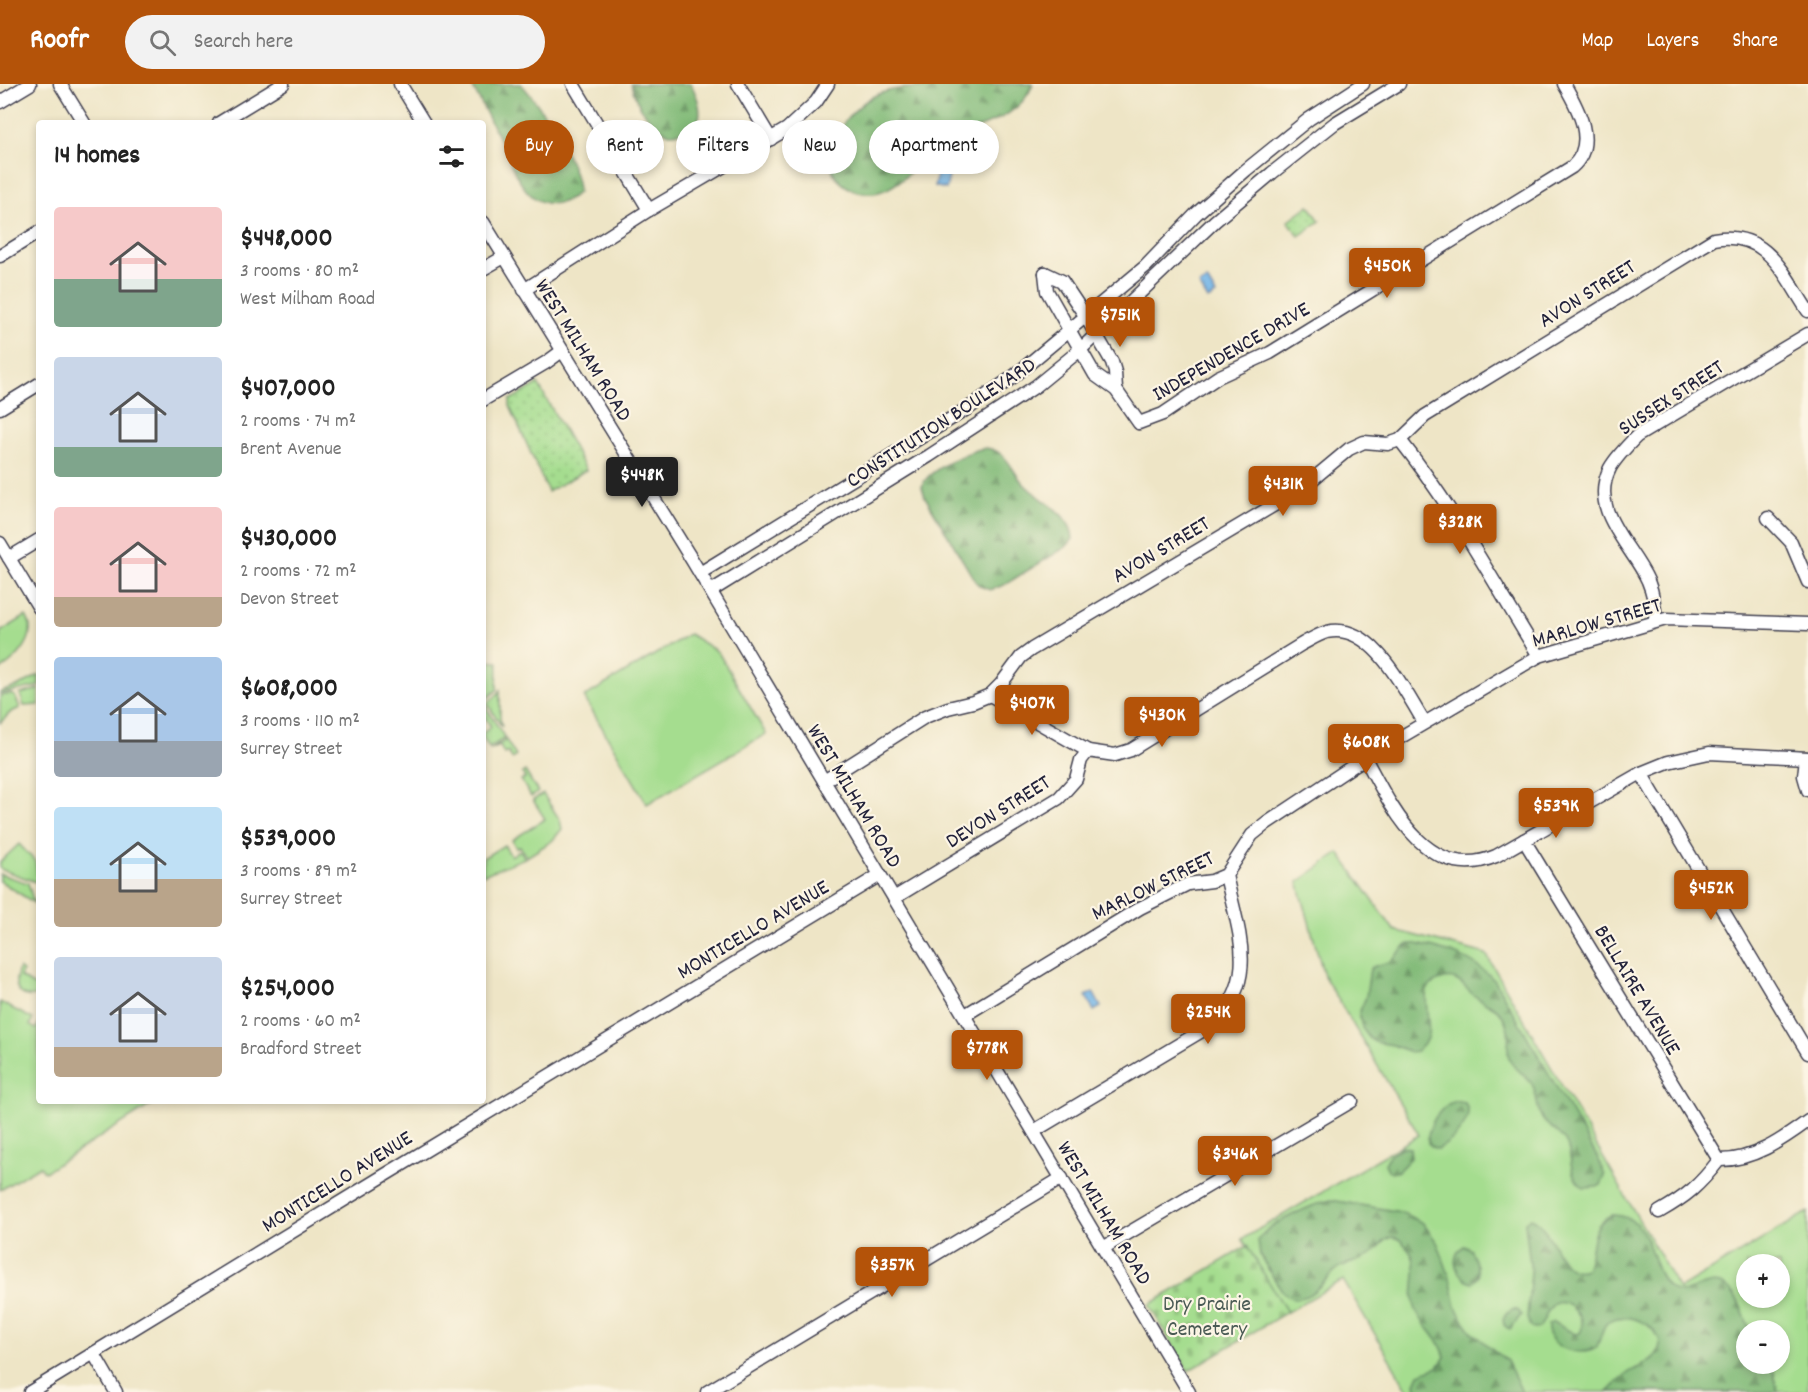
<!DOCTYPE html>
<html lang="en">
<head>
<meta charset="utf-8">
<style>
	body { margin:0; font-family:Dekko,sans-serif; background:#f2f2f2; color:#222; height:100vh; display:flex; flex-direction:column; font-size:22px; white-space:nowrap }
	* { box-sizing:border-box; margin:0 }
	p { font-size:20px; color:#767676 }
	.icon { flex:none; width:33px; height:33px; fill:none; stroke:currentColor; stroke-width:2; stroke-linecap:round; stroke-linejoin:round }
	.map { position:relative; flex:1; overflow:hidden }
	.drawer { position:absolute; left:36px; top:36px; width:450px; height:984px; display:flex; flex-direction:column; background:#fff; border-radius:6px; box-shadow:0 3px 9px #0003 }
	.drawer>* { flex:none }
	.hud { position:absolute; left:504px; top:36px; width:570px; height:54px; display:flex; gap:12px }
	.buttons { position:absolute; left:1736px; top:1170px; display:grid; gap:12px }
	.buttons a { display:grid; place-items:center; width:54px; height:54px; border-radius:50%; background:#fff; box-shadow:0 3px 9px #0003; font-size:30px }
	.price { position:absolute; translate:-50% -51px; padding:0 14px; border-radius:6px; background:#b45309; color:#fff; font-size:20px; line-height:39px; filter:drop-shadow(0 2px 3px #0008) }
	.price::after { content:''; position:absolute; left:50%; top:36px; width:18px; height:14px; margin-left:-9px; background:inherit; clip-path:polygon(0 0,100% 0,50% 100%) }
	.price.selected { background:#222; color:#fff }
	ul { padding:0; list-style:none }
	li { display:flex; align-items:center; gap:18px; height:150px; padding:0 18px }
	li span { display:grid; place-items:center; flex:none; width:168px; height:120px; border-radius:6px; color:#555 }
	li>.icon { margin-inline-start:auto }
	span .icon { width:72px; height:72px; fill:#fffc; stroke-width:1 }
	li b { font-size:26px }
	h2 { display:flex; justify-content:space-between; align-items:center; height:72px; padding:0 18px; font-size:26px }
	.tag { padding:0 21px; border-radius:27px; background:#fff; box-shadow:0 3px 9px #0003; font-size:21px; line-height:54px }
	.tag.selected { background:#b45309; color:#fff }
	header { display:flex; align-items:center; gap:36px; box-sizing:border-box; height:84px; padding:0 30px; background:#b45309; color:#fff }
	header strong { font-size:28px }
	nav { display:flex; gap:33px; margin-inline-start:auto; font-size:21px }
	.search { width:420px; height:54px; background:#f2f2f2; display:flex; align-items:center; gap:15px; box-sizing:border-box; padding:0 21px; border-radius:33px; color:#767676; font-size:22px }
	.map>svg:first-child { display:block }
</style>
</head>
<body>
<header>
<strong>Roofr</strong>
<div class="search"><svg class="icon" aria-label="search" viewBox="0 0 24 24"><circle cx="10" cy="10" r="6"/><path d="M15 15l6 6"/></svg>Search here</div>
<nav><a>Map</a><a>Layers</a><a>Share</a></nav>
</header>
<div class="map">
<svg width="1808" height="1308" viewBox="0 0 1808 1308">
	<defs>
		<pattern id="forest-firs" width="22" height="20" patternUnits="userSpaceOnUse" patternTransform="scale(1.5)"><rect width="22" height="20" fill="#84bc7a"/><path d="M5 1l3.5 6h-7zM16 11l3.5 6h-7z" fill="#6c9865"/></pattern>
		<pattern id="cemetery-stones" width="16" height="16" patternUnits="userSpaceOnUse" patternTransform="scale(1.5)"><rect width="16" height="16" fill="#a5dd8f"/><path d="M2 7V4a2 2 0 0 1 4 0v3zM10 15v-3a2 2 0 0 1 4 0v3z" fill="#8ebd7c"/></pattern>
		<pattern id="park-dots" width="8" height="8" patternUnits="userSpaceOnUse" patternTransform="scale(1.5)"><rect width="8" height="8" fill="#a5dd8f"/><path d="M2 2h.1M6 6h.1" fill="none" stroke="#8ebd7c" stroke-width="1.8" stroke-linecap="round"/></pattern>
		<pattern id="water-ripples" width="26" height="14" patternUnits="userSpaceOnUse" patternTransform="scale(1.5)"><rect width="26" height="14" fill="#71b4e7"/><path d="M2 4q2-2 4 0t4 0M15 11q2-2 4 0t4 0" fill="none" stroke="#5c92bc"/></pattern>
	</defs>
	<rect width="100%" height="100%" fill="#fcf5e5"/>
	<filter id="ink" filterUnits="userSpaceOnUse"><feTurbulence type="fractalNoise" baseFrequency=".0167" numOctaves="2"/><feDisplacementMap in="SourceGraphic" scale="12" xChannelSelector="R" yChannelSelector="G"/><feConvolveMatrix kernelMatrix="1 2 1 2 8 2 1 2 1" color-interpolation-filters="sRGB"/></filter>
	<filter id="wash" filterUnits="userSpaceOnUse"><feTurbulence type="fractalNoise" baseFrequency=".008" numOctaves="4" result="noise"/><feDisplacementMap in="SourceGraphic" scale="24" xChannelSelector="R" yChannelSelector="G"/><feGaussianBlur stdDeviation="1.35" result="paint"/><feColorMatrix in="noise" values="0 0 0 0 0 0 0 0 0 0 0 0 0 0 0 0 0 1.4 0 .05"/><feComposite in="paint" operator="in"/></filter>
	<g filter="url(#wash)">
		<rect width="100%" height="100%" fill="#eee5c6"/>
		<g fill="#a5dd8f" stroke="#648065" stroke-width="1.5" fill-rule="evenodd">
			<path d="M 26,532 C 40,553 16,576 0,586 L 0,548 Z"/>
			<path d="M 689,550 L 718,568 L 766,650 L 647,720 L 584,613 Z"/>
			<path d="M 483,577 L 498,578 L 497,606 L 485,616 L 483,612 Z"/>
			<path d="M 39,591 L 39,602 L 0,610 L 0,608 L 19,602 Z"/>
			<path d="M 39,605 L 39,621 L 24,622 L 20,610 Z"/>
			<path d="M 500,606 L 500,634 L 502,643 L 487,619 L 496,612 Z"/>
			<path d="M 11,610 L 15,612 L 20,624 L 11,628 L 0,639 L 0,612 Z"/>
			<path d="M 485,622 L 505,654 L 489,664 L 483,654 L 483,649 L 491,643 L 483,630 L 483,623 Z"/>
			<path d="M 506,656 L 516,672 L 512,675 L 508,668 L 504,670 L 500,662 L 490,666 Z"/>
			<path d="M 525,687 L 538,708 L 531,713 L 521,696 L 525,694 L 522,689 Z"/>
			<path d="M 543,710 L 560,736 L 562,745 L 552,757 L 527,773 L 520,762 L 516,764 L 512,756 L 545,735 L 533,716 Z"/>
			<path d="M 19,760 L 35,777 L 39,799 L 0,785 L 0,778 Z"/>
			<path d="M 504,761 L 511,772 L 520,766 L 525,774 L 483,791 L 483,774 Z"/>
			<path d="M 1339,769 L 1394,846 L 1486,870 L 1679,1205 L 1808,1128 L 1808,1308 L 1409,1308 L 1343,1196 L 1287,1228 L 1242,1155 L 1419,1051 L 1324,892 L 1298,798 ZM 1746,1180 L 1779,1180 L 1779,1214 L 1746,1214 ZM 1746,1246 L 1779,1246 L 1779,1280 L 1746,1280 Z"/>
			<path d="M 0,790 L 28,799 L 34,819 L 0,797 Z"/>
			<path d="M 19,884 L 23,887 L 20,893 L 36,903 L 39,900 L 39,910 C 30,915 17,912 16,899 C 15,895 18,889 19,884 Z"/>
			<path d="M 0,918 L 33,935 L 30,941 L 36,945 L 39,938 L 39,1017 L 157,1017 L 45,1088 L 40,1082 L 0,1106 Z"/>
		</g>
		<g fill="url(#forest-firs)" stroke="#536f5a" stroke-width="1.5">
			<path d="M 471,0 L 521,0 C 540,20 578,80 578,108 C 566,121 546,124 532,112 C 517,99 511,79 503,63 C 493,42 482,21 471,0 Z"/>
			<path d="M 631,0 L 691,0 C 706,29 704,50 667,49 C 648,37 637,23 631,0 Z"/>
			<path d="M 953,0 L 1033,0 C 1021,33 982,41 953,54 C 926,66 906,101 879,108 C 855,114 828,97 830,70 C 831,49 855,23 872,13 C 896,0 927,6 953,0 Z"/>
			<path d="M 986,364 C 993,365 998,367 1003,372 C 1012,380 1016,393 1025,401 C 1041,417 1072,430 1073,455 L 1066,463 L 1004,501 L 990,506 L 980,502 L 975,497 L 925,413 L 922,403 C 925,387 970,366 986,364 Z"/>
			<path d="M 1409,860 L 1417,860 C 1447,867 1473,873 1495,897 L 1599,1076 L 1605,1092 L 1601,1101 L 1597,1103 L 1584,1104 C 1567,1092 1574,1075 1566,1059 C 1561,1049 1550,1045 1543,1036 C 1536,1026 1538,1013 1533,1002 C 1527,991 1514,986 1509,974 C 1506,964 1511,952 1507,942 C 1500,920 1489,923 1475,912 C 1463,903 1458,890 1441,896 C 1434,898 1430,901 1427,906 C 1422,927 1439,951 1417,967 L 1410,968 L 1393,961 L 1375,958 L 1370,955 L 1362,944 L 1359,929 L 1366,913 L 1370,885 C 1376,880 1383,881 1389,878 C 1397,873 1400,865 1409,860 Z"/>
			<path d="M 1455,1017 L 1465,1019 C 1476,1035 1452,1058 1438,1065 L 1434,1064 L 1428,1059 C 1426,1043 1440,1022 1455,1017 Z"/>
			<path d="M 1402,1063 L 1410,1064 L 1411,1074 L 1397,1088 L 1389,1088 L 1385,1080 L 1389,1072 Z"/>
			<path d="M 1331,1116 L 1401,1128 L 1423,1139 L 1438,1160 L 1450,1194 L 1456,1223 L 1462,1234 L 1472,1248 L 1507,1277 L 1522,1308 L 1417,1308 L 1415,1299 L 1419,1290 L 1438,1283 L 1445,1273 C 1441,1255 1423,1242 1416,1226 C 1408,1207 1422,1186 1410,1168 C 1391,1139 1385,1160 1369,1172 C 1360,1178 1348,1178 1339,1184 C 1324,1194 1307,1227 1283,1209 L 1260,1172 L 1258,1156 C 1267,1140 1313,1120 1331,1116 Z"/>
			<path d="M 1611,1131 C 1654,1131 1647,1179 1667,1201 C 1686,1222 1709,1185 1730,1206 C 1742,1218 1743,1233 1751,1246 L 1746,1246 L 1746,1280 L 1772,1280 L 1778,1308 L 1608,1308 C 1615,1302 1621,1294 1628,1289 C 1637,1283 1649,1280 1656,1271 C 1674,1247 1625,1222 1607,1239 C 1601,1245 1601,1256 1596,1264 C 1579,1274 1546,1264 1548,1241 L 1553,1238 L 1575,1250 L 1580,1249 C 1588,1237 1569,1212 1554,1220 C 1546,1225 1545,1237 1539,1244 L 1535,1245 L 1531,1243 L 1527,1234 L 1531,1188 L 1525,1138 L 1531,1134 C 1555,1143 1557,1196 1586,1185 C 1595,1165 1587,1143 1611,1131 Z"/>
			<path d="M 1464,1162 L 1471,1166 L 1477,1182 L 1478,1192 L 1473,1198 C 1456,1195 1448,1172 1464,1162 Z"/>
			<path d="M 1514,1225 L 1519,1227 L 1521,1231 L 1510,1246 L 1504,1241 L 1503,1235 L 1507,1229 Z"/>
		</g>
		<path fill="url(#cemetery-stones)" stroke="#648065" stroke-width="1.5" d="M 1247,1162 L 1287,1228 L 1188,1287 L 1149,1221 Z"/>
		<g fill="url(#park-dots)" stroke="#648065" stroke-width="1.5">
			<path d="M 1309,121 L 1320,137 L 1299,152 L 1288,137 Z"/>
			<path d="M 538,300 L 586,386 L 548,408 L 510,322 L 510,316 Z"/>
		</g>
		<g fill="url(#water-ripples)" stroke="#4a6b91" stroke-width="1.5">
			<path d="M 940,81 L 951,84 L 946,105 L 934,102 Z"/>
			<path d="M 1207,196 L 1216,211 L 1208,216 L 1199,201 Z"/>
			<path d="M 1093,908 L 1101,923 L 1094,927 L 1086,912 Z"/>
		</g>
	</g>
	<g filter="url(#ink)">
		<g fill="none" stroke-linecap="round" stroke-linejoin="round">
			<defs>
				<g id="minor">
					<path d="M 60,0 L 84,39"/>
					<path d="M 400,0 L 424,39"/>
					<path d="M 573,0 L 649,126"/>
					<path d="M 738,0 L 771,55"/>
					<path d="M 0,18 L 30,0"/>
					<path d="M 219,39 L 283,0"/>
					<path d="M 483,138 L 692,476 L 1189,1308"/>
					<path d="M 0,172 L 39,148"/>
					<path d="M 483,185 L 504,173"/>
					<path d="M 1045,189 L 1047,207 L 1095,291 L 1116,306 L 1139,339 L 1163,330 L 1218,293 L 1270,269 L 1572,83 C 1598,60 1578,24 1564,0"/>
					<path d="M 1045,189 L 1062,197 L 1086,233 L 1112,278 L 1115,288 L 1116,306"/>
					<path d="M 524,206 L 649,126 L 787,45 L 816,18 L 828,0"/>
					<path d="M 483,316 L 547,278 L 562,267"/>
					<path d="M 0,324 L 39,300"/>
					<path d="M 1400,356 C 1453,423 1494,499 1539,572"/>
					<path d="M 1768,434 L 1791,458 L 1808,498"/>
					<path d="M 0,459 L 39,524"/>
					<path d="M 9,474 L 39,456"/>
					<path d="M 700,489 L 970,323 L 1013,293 L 1146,182 L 1196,130 L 1246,86 L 1309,35 L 1363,0"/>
					<path d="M 711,507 L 929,372 L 1036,302 L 1080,266 L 1215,137 L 1272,89 L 1335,39 L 1399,0"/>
					<path d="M 1655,537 C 1656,525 1653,509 1648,497 C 1632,461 1588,427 1610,384 C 1617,372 1627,362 1637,352 L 1808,250"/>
					<path d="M 990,611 L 1088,667"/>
					<path d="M 1365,674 C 1391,722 1427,801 1496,772 L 1641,689 L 1668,678 L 1709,669 L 1808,674"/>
					<path d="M 1806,674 L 1804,692 L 1808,706"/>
					<path d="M 1641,689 L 1808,969"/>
					<path d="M 824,697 L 925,633 L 948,624 L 973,618 L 990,611 L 1001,600 L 1021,573 L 1032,565 L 1281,417 L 1313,395 L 1349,365 L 1364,358 L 1388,360 L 1400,356 L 1425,332 L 1714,155 C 1767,146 1783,189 1808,227"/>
					<path d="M 1524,756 L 1719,1076"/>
					<path d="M 894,814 L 1059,714 L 1076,695 L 1081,676 L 1088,667 L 1115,671 L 1131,666 L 1302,560 C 1310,556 1319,550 1327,548 C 1373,537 1405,608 1424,638"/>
					<path d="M 965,931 L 1140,824 L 1188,800 L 1212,797 L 1226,791 L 1252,751 L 1267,739 L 1365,674 L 1539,572 L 1666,535 L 1808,540"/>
					<path d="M 1034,1047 L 1210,942 C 1261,897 1238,848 1226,791"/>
					<path d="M 1659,1128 C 1687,1112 1699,1102 1719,1076 C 1752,1077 1782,1056 1808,1037"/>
					<path d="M 1103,1164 L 1352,1017"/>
					<path d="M 94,1270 L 116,1308"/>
					<path d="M 30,1308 L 385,1091 L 880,791"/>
					<path d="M 707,1308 L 1062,1094"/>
				</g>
			</defs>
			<use href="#minor" stroke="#413f50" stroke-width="15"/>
			<use href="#minor" stroke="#fff" stroke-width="12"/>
		</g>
	</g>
	<g text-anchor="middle" stroke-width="4.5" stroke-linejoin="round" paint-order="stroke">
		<g font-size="22" fill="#22223b" stroke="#fcf5e5">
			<text transform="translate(1586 208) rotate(-32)" y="8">AVON STREET</text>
			<text transform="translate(585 265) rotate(58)" y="8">WEST MILHAM ROAD</text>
			<text transform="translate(1230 266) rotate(-30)" y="8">INDEPENDENCE DRIVE</text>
			<text transform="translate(1670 312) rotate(-33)" y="8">SUSSEX STREET</text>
			<text transform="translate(940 337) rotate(-33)" y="8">CONSTITUTION BOULEVARD</text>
			<text transform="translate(1160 464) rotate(-31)" y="8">AVON STREET</text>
			<text transform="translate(1596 537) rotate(-16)" y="8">MARLOW STREET</text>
			<text transform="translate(856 711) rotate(59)" y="8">WEST MILHAM ROAD</text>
			<text transform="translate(997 726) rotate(-32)" y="8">DEVON STREET</text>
			<text transform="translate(1152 800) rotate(-26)" y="8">MARLOW STREET</text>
			<text transform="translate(752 844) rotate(-31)" y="8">MONTICELLO AVENUE</text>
			<text transform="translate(1639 905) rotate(59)" y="8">BELLAIRE AVENUE</text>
			<text transform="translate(336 1096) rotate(-32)" y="8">MONTICELLO AVENUE</text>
			<text transform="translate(1106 1128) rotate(59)" y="8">WEST MILHAM ROAD</text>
		</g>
		<g font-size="22" fill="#495a54" stroke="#fcf5e5">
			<text x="1207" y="1226">Dry Prairie<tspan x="1207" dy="25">Cemetery</tspan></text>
		</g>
	</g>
</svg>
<div class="buttons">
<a>+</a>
<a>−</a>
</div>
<b class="price" style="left:1387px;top:215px">$450K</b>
<b class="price" style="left:1120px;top:264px">$751K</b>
<b class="price selected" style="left:642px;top:424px">$448K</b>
<b class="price" style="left:1283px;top:433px">$431K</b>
<b class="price" style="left:1460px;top:471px">$328K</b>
<b class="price" style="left:1032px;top:652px">$407K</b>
<b class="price" style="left:1162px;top:664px">$430K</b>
<b class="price" style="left:1366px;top:691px">$608K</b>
<b class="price" style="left:1556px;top:755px">$539K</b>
<b class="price" style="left:1711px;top:837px">$452K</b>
<b class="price" style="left:1208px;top:961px">$254K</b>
<b class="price" style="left:987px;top:997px">$778K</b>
<b class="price" style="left:1235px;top:1103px">$346K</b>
<b class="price" style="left:892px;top:1214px">$357K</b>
<div class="hud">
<a class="tag selected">Buy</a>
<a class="tag">Rent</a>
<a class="tag">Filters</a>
<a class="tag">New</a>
<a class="tag">Apartment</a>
</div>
<section class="drawer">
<h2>14 homes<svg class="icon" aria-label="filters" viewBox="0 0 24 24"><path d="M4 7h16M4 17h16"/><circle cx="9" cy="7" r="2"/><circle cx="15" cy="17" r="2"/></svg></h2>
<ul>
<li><span style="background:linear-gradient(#f6c9c9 60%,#7fa58c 0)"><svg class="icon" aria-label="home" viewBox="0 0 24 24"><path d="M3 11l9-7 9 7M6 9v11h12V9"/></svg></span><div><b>$448,000</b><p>3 rooms · 80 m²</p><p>West Milham Road</p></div></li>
<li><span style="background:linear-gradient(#c9d6e8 75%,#7fa58c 0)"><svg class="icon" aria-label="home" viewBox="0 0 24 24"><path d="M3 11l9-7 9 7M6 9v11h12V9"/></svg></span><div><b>$407,000</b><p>2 rooms · 74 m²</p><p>Brent Avenue</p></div></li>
<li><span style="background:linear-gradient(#f6c9c9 75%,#b9a48a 0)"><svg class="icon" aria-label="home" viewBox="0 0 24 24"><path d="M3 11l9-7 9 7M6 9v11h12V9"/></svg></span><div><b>$430,000</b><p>2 rooms · 72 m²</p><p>Devon Street</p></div></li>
<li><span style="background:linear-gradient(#a9c7e8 70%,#9aa5b1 0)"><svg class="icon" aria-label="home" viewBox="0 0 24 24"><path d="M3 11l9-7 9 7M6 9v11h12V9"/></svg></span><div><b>$608,000</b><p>3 rooms · 110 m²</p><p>Surrey Street</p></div></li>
<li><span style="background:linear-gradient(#bfe0f5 60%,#b9a48a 0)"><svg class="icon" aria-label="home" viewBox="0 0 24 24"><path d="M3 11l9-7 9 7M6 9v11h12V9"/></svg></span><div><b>$539,000</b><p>3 rooms · 89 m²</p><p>Surrey Street</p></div></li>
<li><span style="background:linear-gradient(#c9d6e8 75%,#b9a48a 0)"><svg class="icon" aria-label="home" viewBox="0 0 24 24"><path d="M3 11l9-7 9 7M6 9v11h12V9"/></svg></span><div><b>$254,000</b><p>2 rooms · 60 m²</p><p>Bradford Street</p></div></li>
</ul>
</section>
</div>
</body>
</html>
